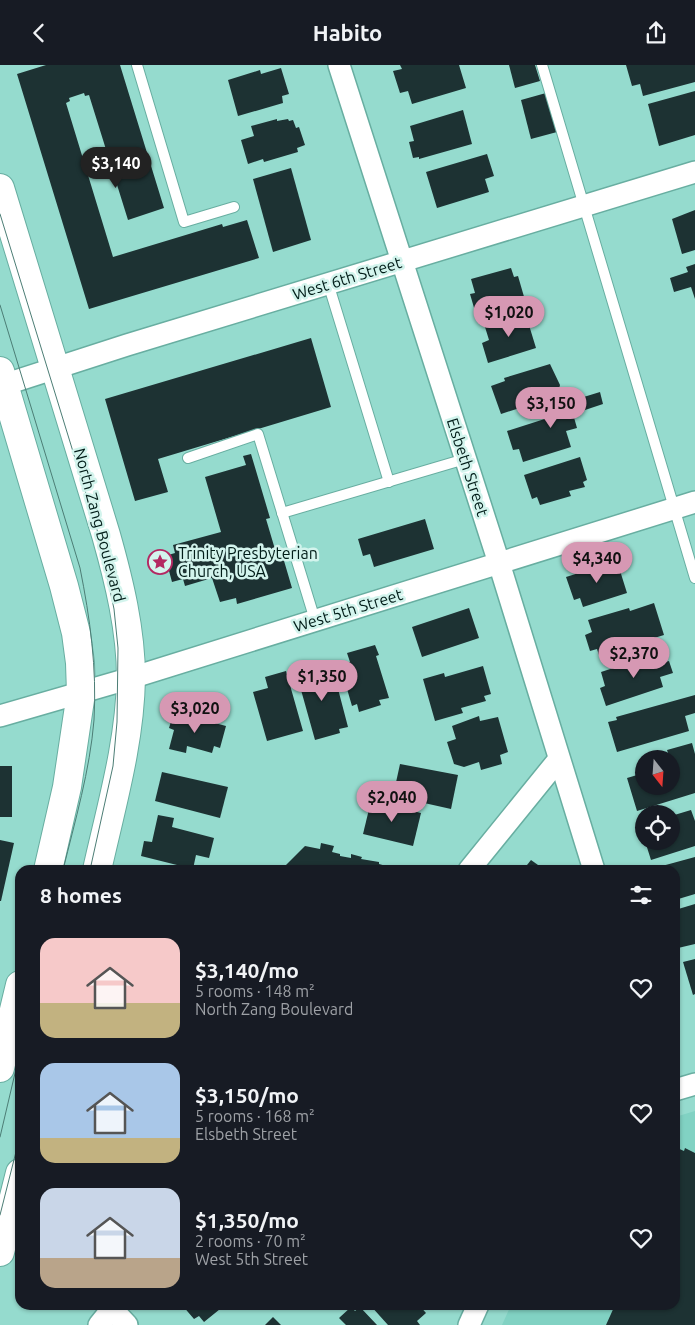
<!DOCTYPE html>
<html lang="en">
<head>
<meta charset="utf-8">
<style>
	body { margin:0; font-family:Ubuntu,sans-serif; background:#20242c; color:#f1f3f6; height:100vh; display:flex; flex-direction:column; font-size:19px; white-space:nowrap }
	* { box-sizing:border-box; margin:0 }
	p { font-size:16px; color:#9ea1a6 }
	.icon { flex:none; width:28px; height:28px; fill:none; stroke:currentColor; stroke-width:2; stroke-linecap:round; stroke-linejoin:round }
	.map { position:relative; flex:1; overflow:hidden }
	.panel { position:absolute; left:15px; top:800px; width:665px; height:445px; display:flex; flex-direction:column; background:#171b24; border-radius:15px; box-shadow:0 1px 4px #0004 }
	.panel>* { flex:none }
	.needle { width:32px; rotate:163deg }
	.fabs { position:absolute; left:635px; top:685px; display:grid; gap:10px }
	.fabs a { display:grid; place-items:center; width:45px; height:45px; border-radius:50%; background:#171b24; box-shadow:0 1px 4px #0004; font-size:25px }
	.price { position:absolute; translate:-50% -42px; padding:0 11px; border-radius:18px; background:#d698b3; color:#111; font-size:16px; line-height:32px; filter:drop-shadow(0 1px 2px #0008) }
	.price::after { content:''; position:absolute; left:50%; top:30px; width:15px; height:11px; margin-left:-8px; background:inherit; clip-path:polygon(0 0,100% 0,50% 100%) }
	.price.selected { background:#222; color:#fff }
	ul { padding:0; list-style:none }
	li { display:flex; align-items:center; gap:15px; height:125px; padding:0 25px }
	li span { display:grid; place-items:center; flex:none; width:140px; height:100px; border-radius:15px; color:#555 }
	li>.icon { margin-inline-start:auto }
	span .icon { width:60px; height:60px; fill:#fffc; stroke-width:1 }
	li b { font-size:21px }
	h2 { display:flex; justify-content:space-between; align-items:center; height:60px; padding:0 25px; font-size:21px }
	header { display:flex; justify-content:space-between; align-items:center; height:65px; padding:0 25px; background:#171b24; font-size:22px; font-weight:700 }
	.map>svg:first-child { display:block }
</style>
</head>
<body>
<header><svg class="icon" aria-label="back" viewBox="0 0 24 24"><path d="M15 5l-7 7 7 7"/></svg>Habito<svg class="icon" aria-label="share" viewBox="0 0 24 24"><path d="M12 15V3M7 8l5-5 5 5M5 13v7h14v-7"/></svg></header>
<div class="map">
<svg width="695" height="1260" viewBox="0 0 695 1260">
	<rect width="100%" height="100%" fill="#95dbce"/>
	<path fill="#81d2c3" d="M 695,1046 L 695,1260 L 502,1260 L 511,1240 L 675,1240 L 675,1052 Z"/>
	<g fill="#1d3233">
		<path d="M 46,0 L 120,0 L 164,143 L 128,155 L 89,30 L 85,31 L 84,28 L 69,33 L 70,36 L 66,38 L 113,192 L 222,159 L 223,162 L 247,155 L 259,193 L 89,244 L 17,9 Z"/>
		<path d="M 400,0 L 459,0 L 466,23 L 412,39 L 408,26 L 400,28 L 393,6 L 402,4 Z"/>
		<path d="M 509,0 L 535,0 L 540,16 L 515,23 Z"/>
		<path d="M 626,0 L 695,0 L 695,17 L 643,31 L 640,19 L 632,21 Z"/>
		<path d="M 281,3 L 289,29 L 282,31 L 283,38 L 238,51 L 228,15 L 260,5 L 261,9 Z"/>
		<path d="M 695,26 L 695,70 L 659,81 L 648,39 Z"/>
		<path d="M 546,28 L 557,67 L 531,74 L 521,35 Z"/>
		<path d="M 463,45 L 472,79 L 419,94 L 419,92 L 413,93 L 409,77 L 414,76 L 410,61 Z"/>
		<path d="M 277,54 L 277,56 L 288,54 L 289,56 L 293,55 L 296,63 L 299,62 L 305,80 L 297,83 L 298,87 L 264,97 L 263,94 L 248,99 L 241,75 L 254,71 L 251,61 Z"/>
		<path d="M 487,89 L 494,111 L 485,114 L 489,127 L 437,143 L 426,107 Z"/>
		<path d="M 291,103 L 311,175 L 273,187 L 253,114 Z"/>
		<path d="M 695,145 L 695,185 L 682,189 L 672,154 Z"/>
		<path d="M 695,199 L 695,234 L 691,222 L 674,227 L 670,213 L 688,207 L 686,202 Z"/>
		<path d="M 511,203 L 514,212 L 518,211 L 527,242 L 483,256 L 482,252 L 477,253 L 470,229 L 475,228 L 471,214 Z"/>
		<path d="M 525,247 L 536,283 L 488,298 L 482,278 L 489,275 L 485,262 L 499,258 L 498,255 Z"/>
		<path d="M 311,273 L 331,342 L 158,394 L 168,427 L 135,436 L 105,334 Z"/>
		<path d="M 550,299 L 560,320 L 559,324 L 552,325 L 554,332 L 501,349 L 491,321 L 505,316 L 504,313 Z"/>
		<path d="M 600,327 L 603,339 L 573,349 L 577,363 L 566,366 L 571,382 L 523,397 L 519,384 L 513,385 L 507,366 L 554,351 L 551,342 Z"/>
		<path d="M 251,389 L 270,453 L 266,454 L 277,491 L 282,489 L 292,523 L 237,539 L 236,533 L 220,537 L 212,513 L 185,521 L 183,514 L 172,517 L 165,491 L 175,488 L 173,480 L 221,467 L 205,412 L 246,400 L 243,391 Z"/>
		<path d="M 580,392 L 587,415 L 583,417 L 585,422 L 569,426 L 571,431 L 540,440 L 537,432 L 532,434 L 524,410 Z"/>
		<path d="M 425,454 L 434,484 L 374,502 L 370,489 L 363,491 L 358,474 Z"/>
		<path d="M 617,496 L 627,528 L 583,542 L 580,533 L 574,535 L 566,512 Z"/>
		<path d="M 654,538 L 664,570 L 599,590 L 597,584 L 590,586 L 585,570 L 592,567 L 588,555 L 629,543 L 630,546 Z"/>
		<path d="M 469,543 L 479,573 L 422,592 L 412,562 Z"/>
		<path d="M 375,580 L 379,590 L 376,591 L 389,633 L 379,635 L 381,640 L 359,647 L 357,639 L 352,641 L 340,600 L 350,597 L 347,588 Z"/>
		<path d="M 652,587 L 656,600 L 669,596 L 673,608 L 660,612 L 663,622 L 606,641 L 600,623 L 605,621 L 601,607 L 635,596 L 635,593 Z"/>
		<path d="M 332,601 L 348,662 L 339,664 L 340,668 L 315,675 L 296,607 L 313,602 L 314,606 Z"/>
		<path d="M 483,601 L 491,629 L 484,631 L 486,636 L 461,643 L 463,648 L 435,656 L 423,614 L 444,608 L 445,612 Z"/>
		<path d="M 286,606 L 303,666 L 267,676 L 253,627 L 268,623 L 265,612 Z"/>
		<path d="M 695,630 L 695,648 L 685,651 L 689,666 L 617,687 L 608,657 L 617,655 L 616,652 Z"/>
		<path d="M 174,647 L 226,661 L 220,683 L 214,681 L 212,688 L 187,681 L 186,688 L 169,684 L 174,665 L 169,663 Z"/>
		<path d="M 479,651 L 480,656 L 498,652 L 508,687 L 500,690 L 502,699 L 481,705 L 479,697 L 464,702 L 454,699 L 447,677 L 456,674 L 452,661 Z"/>
		<path d="M 692,678 L 695,689 L 695,728 L 637,746 L 627,713 L 644,708 L 644,721 L 671,721 L 671,694 L 670,694 L 667,685 Z"/>
		<path d="M 400,699 L 458,710 L 451,744 L 393,731 Z"/>
		<rect x="0" y="701" width="12" height="51"/>
		<path d="M 162,707 L 228,722 L 220,753 L 155,736 Z"/>
		<path d="M 371,736 L 421,748 L 413,781 L 363,769 Z"/>
		<path d="M 691,745 L 695,756 L 695,781 L 651,795 L 645,776 L 671,776 L 671,751 Z"/>
		<path d="M 158,750 L 174,753 L 172,762 L 214,773 L 209,793 L 196,790 L 193,804 L 141,791 L 144,776 L 152,777 Z"/>
		<path d="M 0,775 L 14,778 L 1,836 L 0,836 Z"/>
		<path d="M 321,778 L 334,781 L 332,787 L 340,789 L 340,791 L 351,793 L 351,789 L 362,792 L 361,794 L 379,797 L 379,799 L 400,805 L 284,805 L 285,801 L 305,781 L 320,784 Z"/>
		<path d="M 695,792 L 695,829 L 675,835 L 675,805 L 663,805 L 662,801 Z"/>
		<path d="M 531,795 L 545,805 L 523,805 Z"/>
		<path d="M 695,839 L 695,879 L 678,883 L 675,873 L 675,845 Z"/>
		<path d="M 695,894 L 695,929 L 693,930 L 683,897 Z"/>
		<path d="M 675,1082 L 684,1086 L 685,1083 L 695,1088 L 695,1260 L 606,1260 L 615,1240 L 675,1240 Z"/>
		<path d="M 182,1240 L 225,1240 L 204,1257 L 199,1251 L 194,1254 Z"/>
		<path d="M 370,1240 L 419,1240 L 426,1248 L 417,1256 L 420,1260 L 388,1260 Z"/>
		<path d="M 351,1242 L 355,1246 L 360,1242 L 377,1260 L 346,1260 L 339,1253 Z"/>
		<path d="M 273,1252 L 281,1260 L 265,1260 Z"/>
	</g>
	<g fill="none" stroke-linecap="round" stroke-linejoin="round">
		<defs>
			<g id="lane">
				<path d="M 137,0 L 184,157 L 234,142"/>
				<path d="M 542,0 L 695,513"/>
				<path d="M 328,218 L 389,417"/>
				<path d="M 188,393 L 258,369 L 315,555"/>
				<path d="M 282,448 L 465,394"/>
			</g>
			<g id="street">
				<path d="M 339,0 L 499,498 L 594,805"/>
				<path d="M 0,321 L 127,280 L 695,107"/>
				<path d="M 0,651 L 131,613 L 695,437"/>
				<path d="M 469,805 L 559,694"/>
				<path d="M 675,1025 L 695,1019"/>
				<path d="M 112,1244 L 127,1260"/>
				<path d="M 99,1260 L 115,1240"/>
				<path d="M 469,1260 L 478,1240"/>
			</g>
			<g id="secondary">
				<path d="M 0,123 L 106,470 C 119,516 131,565 131,613 C 130,678 111,742 97,805"/>
				<path d="M 0,306 L 64,521 L 76,568 L 80,598 L 81,628 L 67,722 L 48,805"/>
				<path d="M 0,1003 L 20,920"/>
				<path d="M 0,1187 L 20,1108"/>
			</g>
		</defs>
		<use href="#lane" stroke="#68aea1" stroke-width="12"/>
		<use href="#street" stroke="#68aea1" stroke-width="24"/>
		<use href="#secondary" stroke="#68aea1" stroke-width="30"/>
		<use href="#lane" stroke="#fff" stroke-width="10"/>
		<use href="#street" stroke="#fff" stroke-width="21"/>
		<use href="#secondary" stroke="#fff" stroke-width="28"/>
		<g stroke="#4c7d75" stroke-width="1">
			<path d="M 0,149 L 98,468 L 114,544 L 118,583 L 117,657 L 113,701 L 90,805"/>
			<path d="M 0,240 L 80,503 C 90,553 97,603 94,655 C 90,705 75,756 63,805"/>
			<path d="M 0,1072 L 20,987"/>
			<path d="M 0,1150 L 20,1071"/>
		</g>
	</g>
	<defs>
		<symbol id="sight-ring" viewBox="-11 -11 22 22"><circle r="9.5" fill="#d3f4ed" stroke="#b42862" stroke-width="1.5"/><path d="M0-6L1.8-2.2L6-1.7L2.9 1.2L3.7 5.4L0 3.3L-3.7 5.4L-2.9 1.2L-6-1.7L-1.8-2.2Z" fill="#b42862"/></symbol>
	</defs>
	<g fill-rule="evenodd">
		<use href="#sight-ring" x="146" y="483" width="28" height="28"/>
	</g>
	<g text-anchor="middle" stroke-width="5" stroke-linejoin="round" paint-order="stroke">
		<g font-size="16" fill="#001c18" stroke="#d3f4ed">
			<text transform="translate(347 213) rotate(-17)" y="6">West 6th Street</text>
			<text transform="translate(468 402) rotate(72)" y="6">Elsbeth Street</text>
			<text transform="translate(100 460) rotate(75)" y="6">North Zang Boulevard</text>
			<text transform="translate(348 545) rotate(-17)" y="6">West 5th Street</text>
		</g>
		<g font-size="16" fill="#001c18" stroke="#d3f4ed" text-anchor="start">
			<text x="178" y="494">Trinity Presbyterian<tspan x="178" dy="18">Church, USA</tspan></text>
		</g>
	</g>
</svg>
<div class="fabs">
<a><svg class="needle" viewBox="-14 -14 28 28"><path d="M0-13l5 13h-10z" fill="#e53935"/><path d="M0 13l5-13h-10z" fill="#9ea1a6"/></svg></a>
<a><svg class="icon" aria-label="locate" viewBox="0 0 24 24"><circle cx="12" cy="12" r="6"/><path d="M12 2v4M12 18v4M2 12h4M18 12h4"/></svg></a>
</div>
<b class="price selected" style="left:116px;top:124px">$3,140</b>
<b class="price" style="left:509px;top:273px">$1,020</b>
<b class="price" style="left:551px;top:364px">$3,150</b>
<b class="price" style="left:597px;top:519px">$4,340</b>
<b class="price" style="left:634px;top:614px">$2,370</b>
<b class="price" style="left:322px;top:637px">$1,350</b>
<b class="price" style="left:195px;top:669px">$3,020</b>
<b class="price" style="left:392px;top:758px">$2,040</b>
<section class="panel">
<h2>8 homes<svg class="icon" aria-label="filters" viewBox="0 0 24 24"><path d="M4 7h16M4 17h16"/><circle cx="9" cy="7" r="2"/><circle cx="15" cy="17" r="2"/></svg></h2>
<ul>
<li><span style="background:linear-gradient(#f6c9c9 65%,#c2b280 0)"><svg class="icon" aria-label="home" viewBox="0 0 24 24"><path d="M3 11l9-7 9 7M6 9v11h12V9"/></svg></span><div><b>$3,140/mo</b><p>5 rooms · 148 m²</p><p>North Zang Boulevard</p></div><svg class="icon" aria-label="heart" viewBox="0 0 24 24"><path d="M12 20l-8-8c-3-5 5-10 8-4 3-6 11-1 8 4z"/></svg></li>
<li><span style="background:linear-gradient(#a9c7e8 75%,#c2b280 0)"><svg class="icon" aria-label="home" viewBox="0 0 24 24"><path d="M3 11l9-7 9 7M6 9v11h12V9"/></svg></span><div><b>$3,150/mo</b><p>5 rooms · 168 m²</p><p>Elsbeth Street</p></div><svg class="icon" aria-label="heart" viewBox="0 0 24 24"><path d="M12 20l-8-8c-3-5 5-10 8-4 3-6 11-1 8 4z"/></svg></li>
<li><span style="background:linear-gradient(#c9d6e8 70%,#b9a48a 0)"><svg class="icon" aria-label="home" viewBox="0 0 24 24"><path d="M3 11l9-7 9 7M6 9v11h12V9"/></svg></span><div><b>$1,350/mo</b><p>2 rooms · 70 m²</p><p>West 5th Street</p></div><svg class="icon" aria-label="heart" viewBox="0 0 24 24"><path d="M12 20l-8-8c-3-5 5-10 8-4 3-6 11-1 8 4z"/></svg></li>
</ul>
</section>
</div>
</body>
</html>
